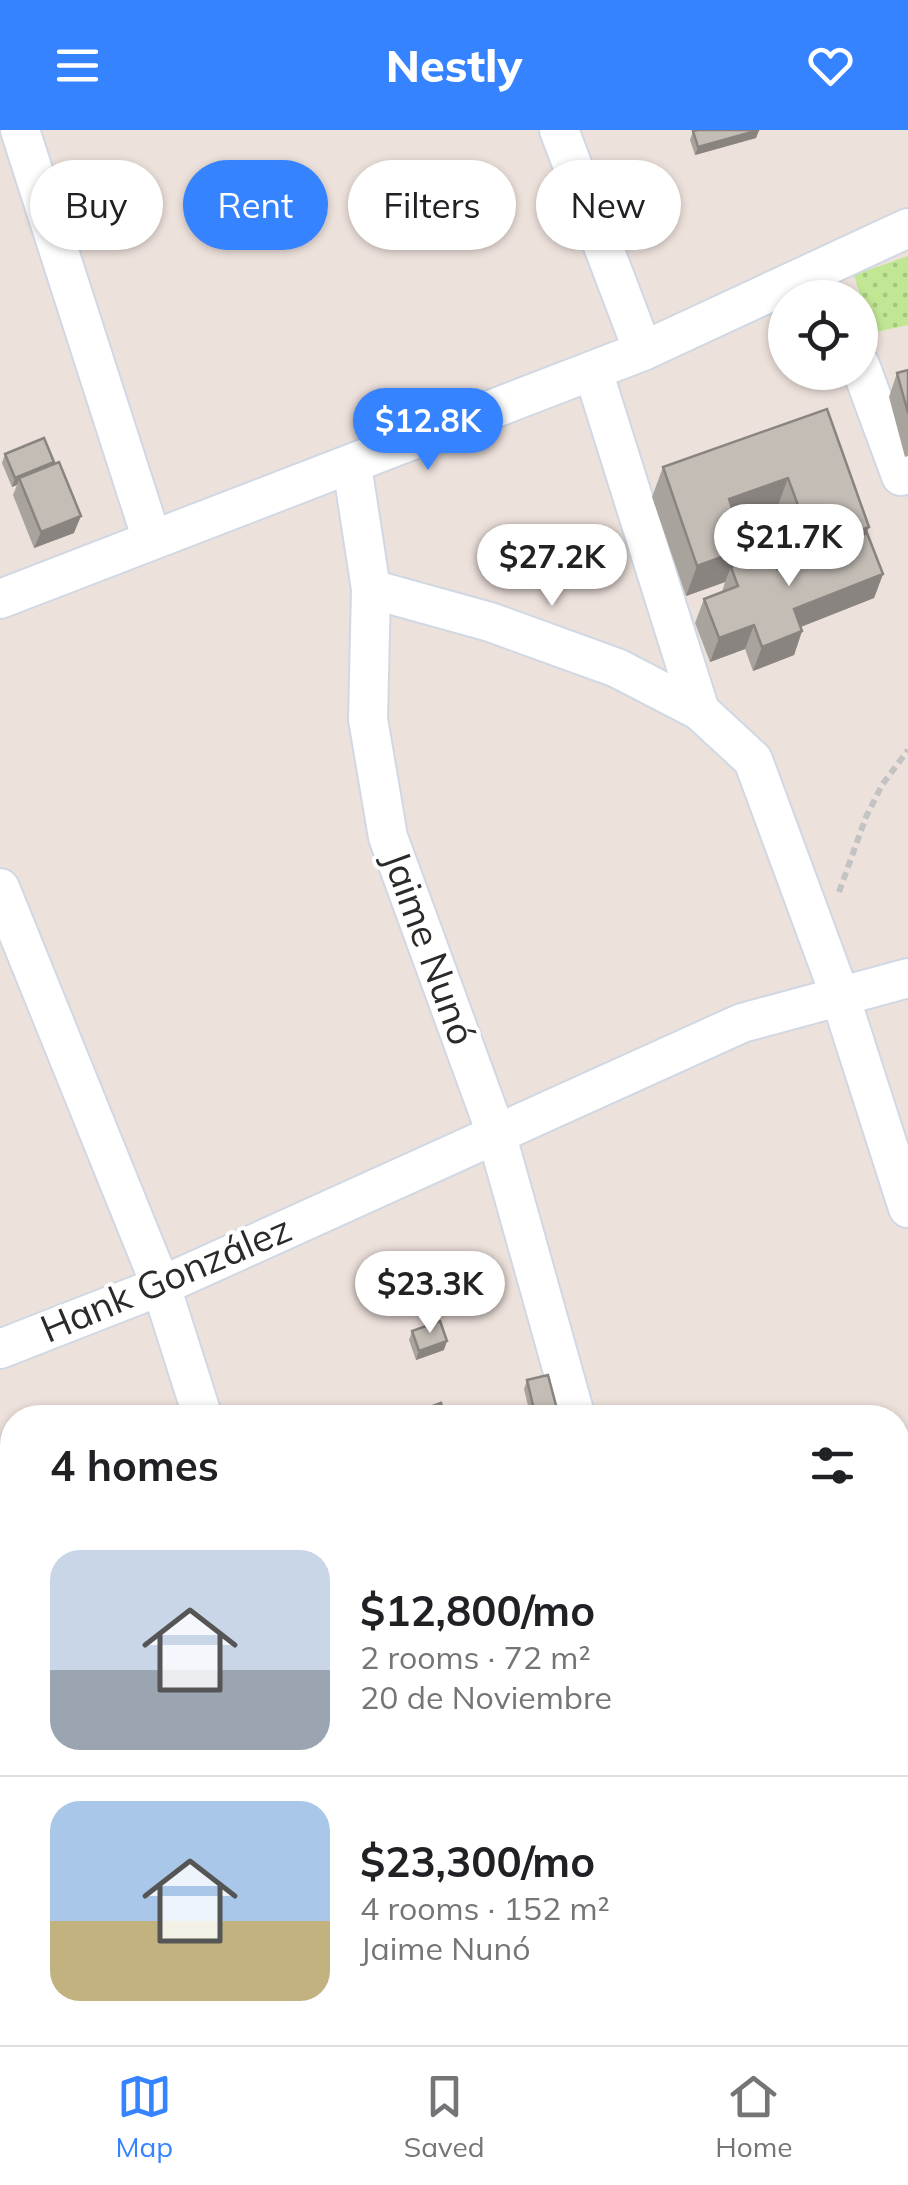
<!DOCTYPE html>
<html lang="en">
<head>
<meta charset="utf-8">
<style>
	body { margin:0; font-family:Mulish,sans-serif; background:#f6f6f6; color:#202124; height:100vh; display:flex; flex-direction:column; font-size:38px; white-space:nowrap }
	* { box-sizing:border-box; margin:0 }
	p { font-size:32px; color:#757577 }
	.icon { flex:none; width:55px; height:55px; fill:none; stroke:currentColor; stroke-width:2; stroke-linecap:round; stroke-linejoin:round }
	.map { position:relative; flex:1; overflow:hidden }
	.sheet { position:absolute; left:0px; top:1275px; width:910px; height:640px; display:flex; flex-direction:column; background:#fff; border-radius:40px 40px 0 0; box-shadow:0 2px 8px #0004 }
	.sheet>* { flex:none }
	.guide { position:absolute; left:30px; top:30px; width:850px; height:90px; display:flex; gap:20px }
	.tools { position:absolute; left:768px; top:150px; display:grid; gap:20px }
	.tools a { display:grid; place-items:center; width:110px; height:110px; border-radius:50%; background:#fff; box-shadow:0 2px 8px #0004; font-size:50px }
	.price { position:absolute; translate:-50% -85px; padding:0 22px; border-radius:35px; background:#fff; color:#222; font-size:32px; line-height:65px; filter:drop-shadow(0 2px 5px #0008) }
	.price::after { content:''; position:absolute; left:50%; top:60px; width:30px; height:22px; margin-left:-15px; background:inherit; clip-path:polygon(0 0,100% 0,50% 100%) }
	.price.current { background:#3683ff; color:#fff }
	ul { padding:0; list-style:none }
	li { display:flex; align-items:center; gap:30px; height:250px; padding:0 50px }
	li+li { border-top:2px solid #e0e0e0 }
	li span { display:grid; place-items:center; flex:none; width:280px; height:200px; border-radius:30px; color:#555 }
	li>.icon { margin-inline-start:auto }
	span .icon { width:120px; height:120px; fill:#fffc; stroke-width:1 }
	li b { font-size:42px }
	h2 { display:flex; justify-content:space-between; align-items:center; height:120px; padding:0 50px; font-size:42px }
	.chip { padding:0 35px; border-radius:45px; background:#fff; box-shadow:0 2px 8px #0004; font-size:35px; line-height:90px }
	.chip.current { background:#3683ff; color:#fff }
	header { display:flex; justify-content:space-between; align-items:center; height:130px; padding:0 50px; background:#3683ff; color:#fff; font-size:45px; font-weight:800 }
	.tab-bar { display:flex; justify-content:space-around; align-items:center; height:140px; border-top:2px solid #e0e0e0; background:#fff; font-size:28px; color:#757577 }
	.tab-bar a { display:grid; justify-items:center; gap:5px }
	.tab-bar .current { color:#3683ff }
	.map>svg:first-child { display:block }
</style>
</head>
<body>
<header><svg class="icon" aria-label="menu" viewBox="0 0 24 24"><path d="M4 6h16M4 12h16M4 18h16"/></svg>Nestly<svg class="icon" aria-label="heart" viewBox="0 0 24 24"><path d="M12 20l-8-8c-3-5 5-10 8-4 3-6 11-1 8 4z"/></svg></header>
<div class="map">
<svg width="908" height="1915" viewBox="0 0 908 1915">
	<defs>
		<pattern id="park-dots" width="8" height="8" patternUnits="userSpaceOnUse" patternTransform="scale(2.5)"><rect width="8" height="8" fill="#c1e794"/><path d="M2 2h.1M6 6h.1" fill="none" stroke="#a6c680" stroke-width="1.8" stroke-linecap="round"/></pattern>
	</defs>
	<rect width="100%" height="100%" fill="#ede1db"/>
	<path fill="url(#park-dots)" d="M 908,126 L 908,195 L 872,203 L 854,145 Z"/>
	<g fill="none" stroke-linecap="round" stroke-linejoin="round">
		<defs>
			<g id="minor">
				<path d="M 20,0 L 152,410"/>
				<path d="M 559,0 L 643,221"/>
				<path d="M 860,235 L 901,346 L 908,344"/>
				<path d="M 593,241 L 700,581"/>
				<path d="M 352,336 L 371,459 L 368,589 L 388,707 L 496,1003 L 576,1288"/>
				<path d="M 371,459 L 490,492 L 617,538 L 700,581 L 753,630 L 839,863 L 908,1078"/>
				<path d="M 0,469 L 643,221 L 908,98"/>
				<path d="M 0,758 L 161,1156 L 203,1288"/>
				<path d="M 0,1219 L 161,1156 L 742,893 L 908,848"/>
				<path d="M 898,1342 L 908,1338"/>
				<path d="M 898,1650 L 908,1645"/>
				<path d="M 0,1818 L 12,1814"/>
				<path d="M 411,1902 L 416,1915"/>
				<path d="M 66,1915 L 137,1902"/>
				<path d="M 549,1915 L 581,1902"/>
				<path d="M 875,1915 L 894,1902"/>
			</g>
		</defs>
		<use href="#minor" stroke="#d0d8e4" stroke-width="42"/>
		<path stroke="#c3c3c3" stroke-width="6" stroke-dasharray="8 5" stroke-linecap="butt" d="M 839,762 L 866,687 L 882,655 L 908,620"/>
		<use href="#minor" stroke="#fff" stroke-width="38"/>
	</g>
	<g fill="#a9a39d" fill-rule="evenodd">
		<path d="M 759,0 L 756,8 L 695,25 L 690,10 L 693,1 Z"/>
		<path d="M 908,240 L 908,326 L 905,327 L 889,267 L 897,243 Z"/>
		<path d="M 827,279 L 867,403 L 883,444 L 874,468 L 801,497 L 802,501 L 794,525 L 753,541 L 745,519 L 710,532 L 695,493 L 704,469 L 722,462 L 725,452 L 686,466 L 652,367 L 663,337 ZM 777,378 L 796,431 L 777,439 L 741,433 L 746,418 L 737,393 Z"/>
		<path d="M 5,324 L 53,334 L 74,403 L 34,418 L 13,365 L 17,355 L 12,357 L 2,333 Z"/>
		<path d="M 412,1201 L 444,1220 L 416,1230 L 409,1210 Z"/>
		<path d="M 527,1250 L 556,1288 L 531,1288 L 524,1259 Z"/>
	</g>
	<g fill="#89847f">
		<path d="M 759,0 L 756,8 L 695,25 L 698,17 Z"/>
		<path d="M 54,332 L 50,341 L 19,348 L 17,355 L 12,357 L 15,348 Z"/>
		<path d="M 788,348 L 777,378 L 718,400 L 729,369 Z"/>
		<path d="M 81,386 L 74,403 L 34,418 L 41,402 Z"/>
		<path d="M 869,397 L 858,427 L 803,449 L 814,419 Z"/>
		<path d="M 746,418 L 735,448 L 731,437 L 725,452 L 686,466 L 697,436 Z"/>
		<path d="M 883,444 L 874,468 L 785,503 L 794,479 Z"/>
		<path d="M 754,495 L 745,519 L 710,532 L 719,508 Z"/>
		<path d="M 802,501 L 794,525 L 753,541 L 762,517 Z"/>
		<path d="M 447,1211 L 444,1220 L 416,1230 L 419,1221 Z"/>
	</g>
	<g fill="#c4bdb6" stroke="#89847f" stroke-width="2.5">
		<path d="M 698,0 L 759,0 L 698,17 L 693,1 Z"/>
		<path d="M 908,240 L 908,283 L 897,243 Z"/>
		<path d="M 827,279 L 869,397 L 814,419 L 788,348 L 729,369 L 746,418 L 697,436 L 663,337 Z"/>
		<path d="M 44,308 L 54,332 L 15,348 L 5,324 Z"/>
		<path d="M 59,332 L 81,386 L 41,402 L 19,348 Z"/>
		<path d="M 867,403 L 883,444 L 794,479 L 802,501 L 762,517 L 754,495 L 719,508 L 704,469 L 738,456 L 731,437 L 771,421 L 777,439 Z"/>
		<path d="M 440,1191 L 447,1211 L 419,1221 L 412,1201 Z"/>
		<path d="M 548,1245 L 558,1283 L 536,1288 L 527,1250 Z"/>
		<path d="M 441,1273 L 446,1288 L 401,1288 Z"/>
	</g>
	<g text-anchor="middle" stroke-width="8" stroke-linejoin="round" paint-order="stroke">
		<g font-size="38" fill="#2a2a2a" stroke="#fff">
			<text transform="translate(429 818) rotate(70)" y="13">Jaime Nunó</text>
			<text transform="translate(166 1149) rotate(-23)" y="13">Hank González</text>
		</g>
	</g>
</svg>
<div class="tools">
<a><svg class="icon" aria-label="locate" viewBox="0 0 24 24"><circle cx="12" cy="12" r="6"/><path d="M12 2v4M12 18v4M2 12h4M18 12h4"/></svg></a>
</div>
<b class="price current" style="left:428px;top:343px">$12.8K</b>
<b class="price" style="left:789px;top:459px">$21.7K</b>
<b class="price" style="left:552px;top:479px">$27.2K</b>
<b class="price" style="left:430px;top:1206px">$23.3K</b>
<div class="guide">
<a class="chip">Buy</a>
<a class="chip current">Rent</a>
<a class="chip">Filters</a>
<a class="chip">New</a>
</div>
<section class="sheet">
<h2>4 homes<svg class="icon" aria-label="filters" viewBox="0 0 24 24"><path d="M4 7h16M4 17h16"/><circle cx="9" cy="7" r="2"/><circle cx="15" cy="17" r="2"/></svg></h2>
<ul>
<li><span style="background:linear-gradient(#c9d6e8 60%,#9aa5b1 0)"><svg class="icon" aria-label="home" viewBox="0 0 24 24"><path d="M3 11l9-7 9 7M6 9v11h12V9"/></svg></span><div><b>$12,800/mo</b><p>2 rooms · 72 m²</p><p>20 de Noviembre</p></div></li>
<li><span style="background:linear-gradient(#a9c7e8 60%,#c2b280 0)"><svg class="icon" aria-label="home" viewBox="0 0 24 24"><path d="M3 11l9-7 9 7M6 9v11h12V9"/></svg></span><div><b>$23,300/mo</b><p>4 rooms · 152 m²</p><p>Jaime Nunó</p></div></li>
</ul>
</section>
</div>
<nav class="tab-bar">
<a class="current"><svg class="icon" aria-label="map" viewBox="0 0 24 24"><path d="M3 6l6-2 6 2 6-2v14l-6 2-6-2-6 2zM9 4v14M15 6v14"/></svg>Map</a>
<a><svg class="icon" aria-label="saved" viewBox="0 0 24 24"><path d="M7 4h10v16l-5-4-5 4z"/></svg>Saved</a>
<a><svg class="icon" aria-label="home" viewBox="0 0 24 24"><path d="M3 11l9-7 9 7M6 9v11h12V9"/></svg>Home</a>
</nav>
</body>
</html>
